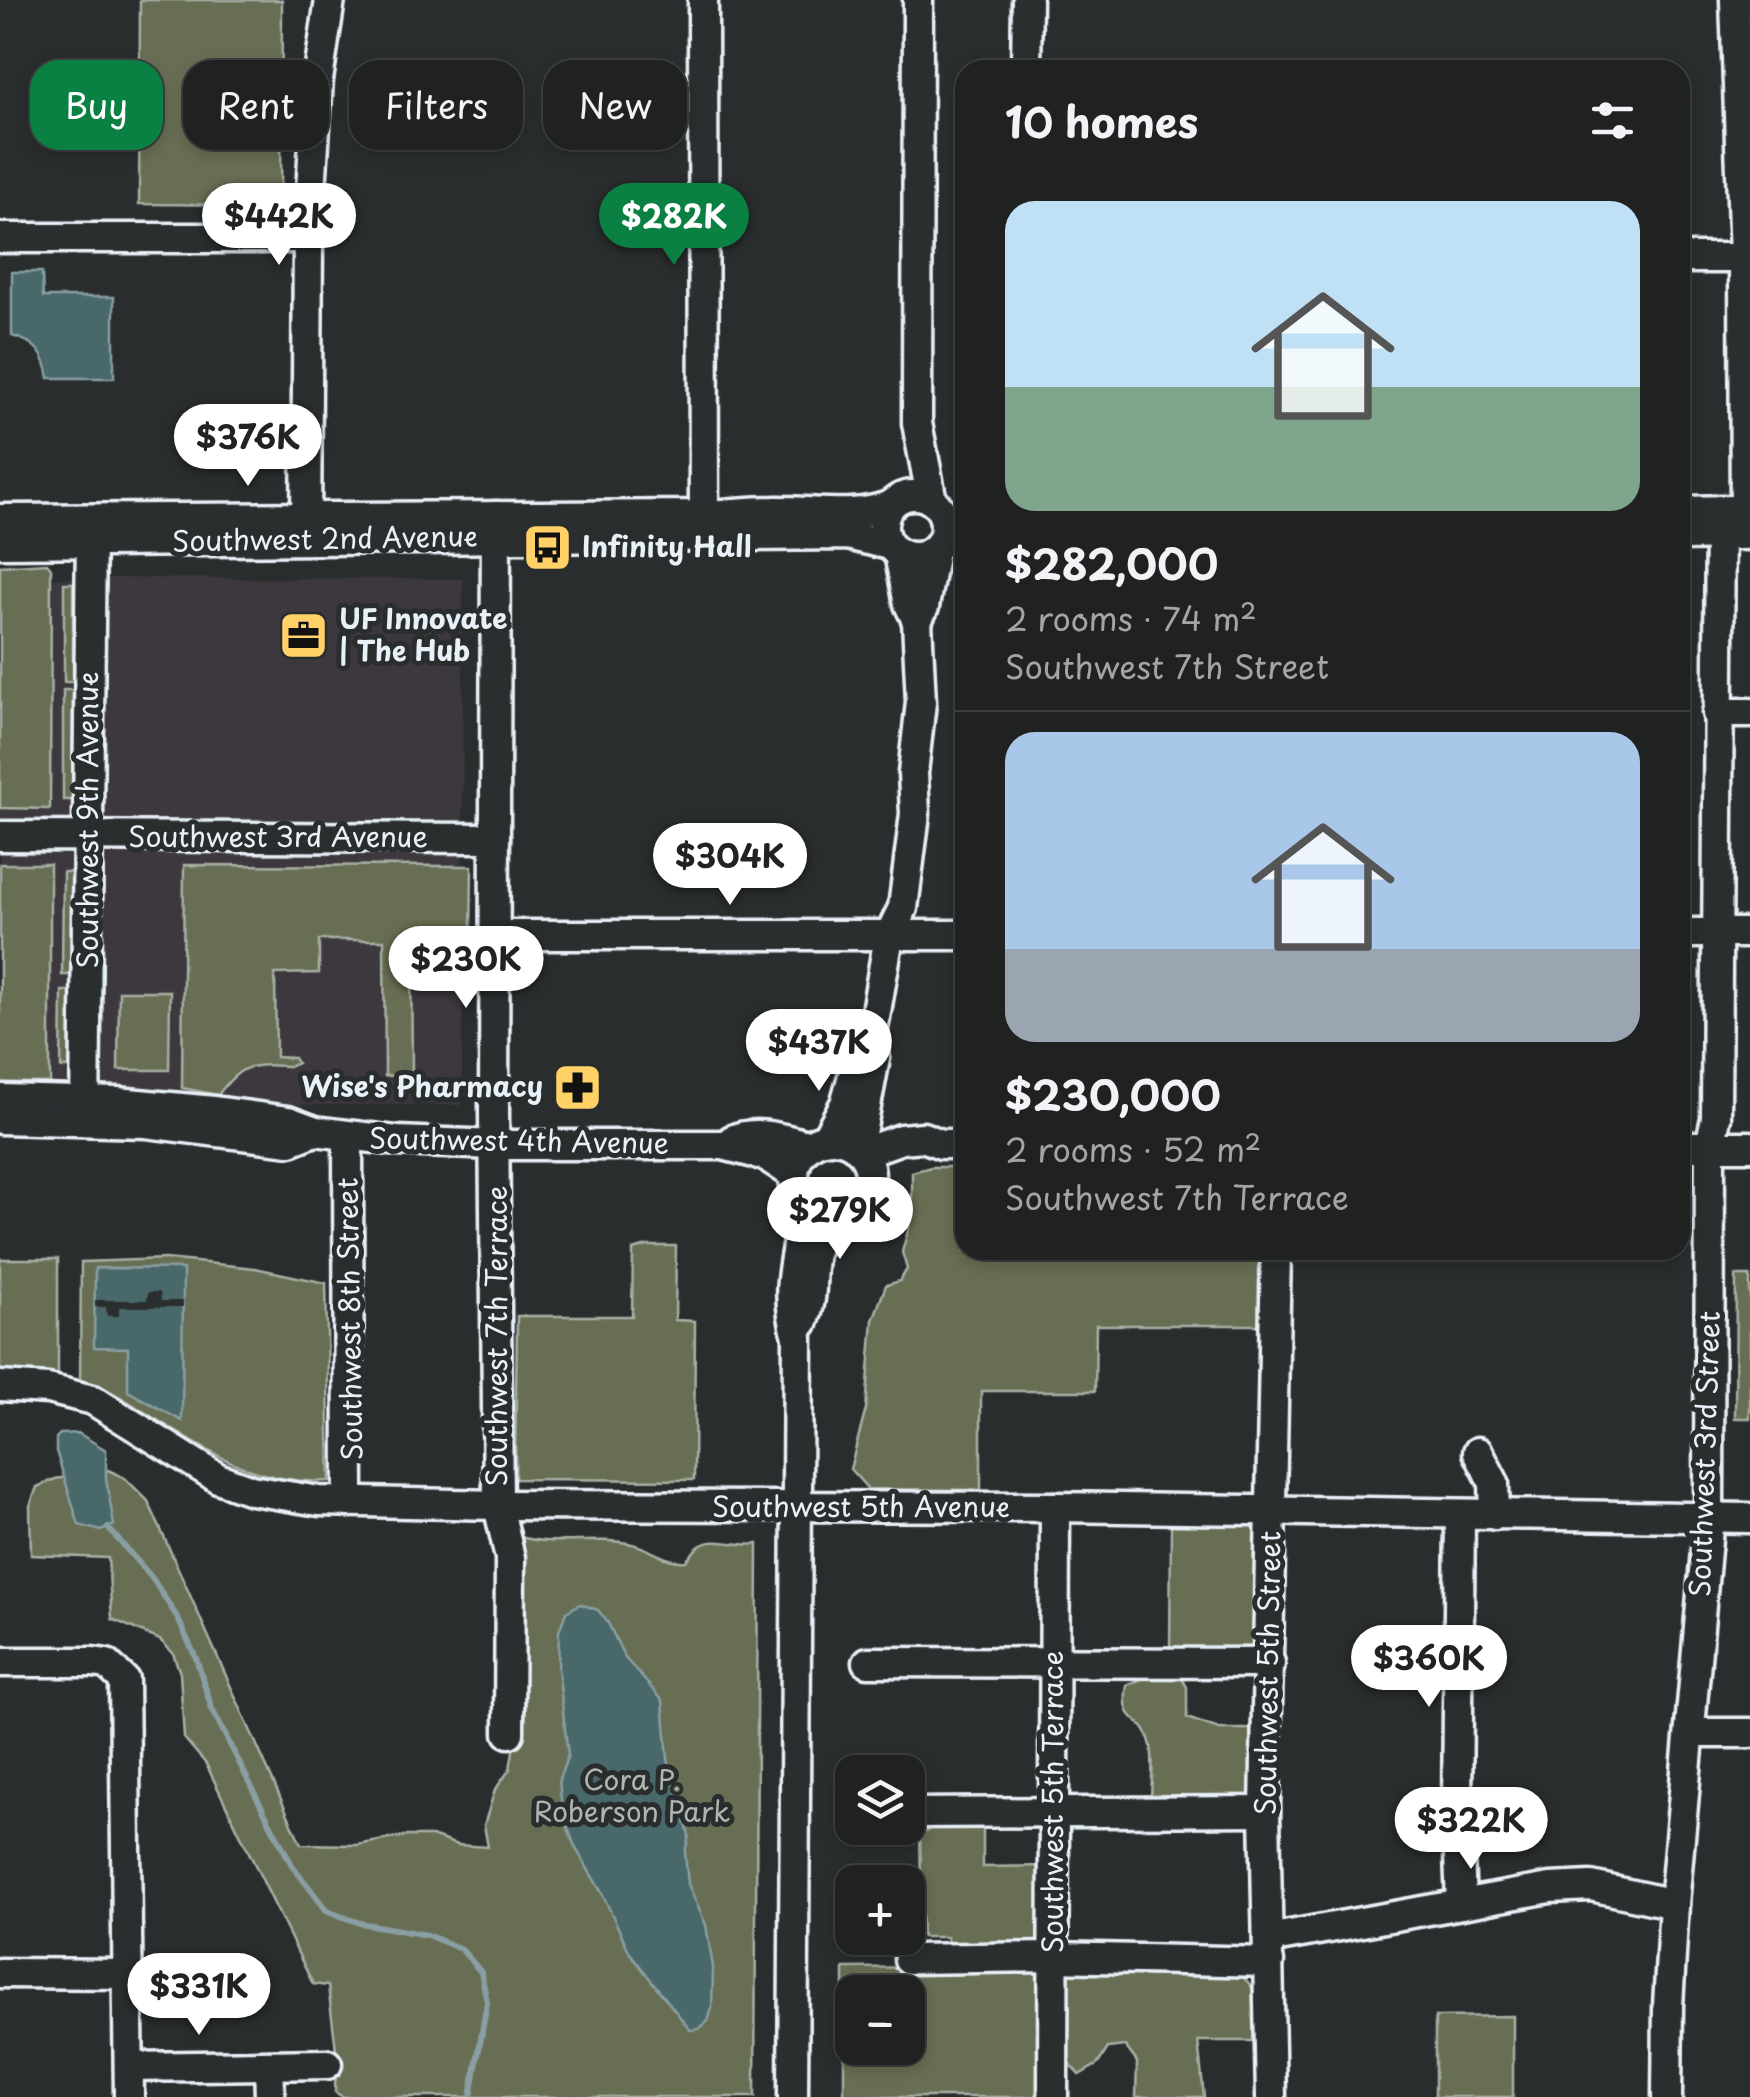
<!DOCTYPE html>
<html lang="en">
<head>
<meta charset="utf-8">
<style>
	body { margin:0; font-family:"Playpen Sans",sans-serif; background:#2d2f2f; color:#f1f3f6; height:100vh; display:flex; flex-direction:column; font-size:38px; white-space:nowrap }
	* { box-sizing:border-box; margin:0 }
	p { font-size:32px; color:#a2a4a5 }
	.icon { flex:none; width:55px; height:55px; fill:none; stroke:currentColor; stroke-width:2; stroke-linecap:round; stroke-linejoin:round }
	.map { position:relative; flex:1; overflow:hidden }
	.drawer { position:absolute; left:955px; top:60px; width:735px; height:1200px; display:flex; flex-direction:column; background:#202222; border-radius:30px; box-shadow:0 5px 15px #0003,0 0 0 2px #3d3f40 }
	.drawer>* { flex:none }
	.banner { position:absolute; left:30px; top:60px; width:775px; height:90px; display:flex; gap:20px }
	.fabs { position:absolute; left:835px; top:1755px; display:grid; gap:20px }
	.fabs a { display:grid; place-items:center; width:90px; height:90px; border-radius:20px; background:#202222; box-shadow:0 5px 15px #0003,0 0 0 2px #3d3f40; font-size:50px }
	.price { position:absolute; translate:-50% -85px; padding:0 22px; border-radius:35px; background:#fff; color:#222; font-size:32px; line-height:65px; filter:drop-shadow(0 2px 5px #0008) }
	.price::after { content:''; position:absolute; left:50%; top:60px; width:30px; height:22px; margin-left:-15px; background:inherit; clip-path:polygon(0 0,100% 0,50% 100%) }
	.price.active { background:#0b8043; color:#fff }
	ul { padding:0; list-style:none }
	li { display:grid; align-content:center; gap:20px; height:530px; padding:0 50px }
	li+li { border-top:2px solid #3d3f40 }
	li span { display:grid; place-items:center; height:310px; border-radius:30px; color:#555 }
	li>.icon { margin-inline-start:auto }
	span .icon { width:180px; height:180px; fill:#fffc; stroke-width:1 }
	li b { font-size:42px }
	h2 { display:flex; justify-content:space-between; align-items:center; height:120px; padding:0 50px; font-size:42px }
	.pill { padding:0 35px; border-radius:30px; background:#202222; box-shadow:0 5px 15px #0003,0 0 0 2px #3d3f40; font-size:35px; line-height:90px }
	.pill.active { background:#0b8043; color:#fff }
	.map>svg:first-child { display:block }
</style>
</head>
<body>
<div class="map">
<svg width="1750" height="2097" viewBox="0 0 1750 2097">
	<rect width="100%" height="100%" fill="#2a2d2e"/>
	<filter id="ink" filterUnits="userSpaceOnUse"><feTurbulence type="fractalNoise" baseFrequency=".01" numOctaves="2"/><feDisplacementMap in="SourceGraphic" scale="20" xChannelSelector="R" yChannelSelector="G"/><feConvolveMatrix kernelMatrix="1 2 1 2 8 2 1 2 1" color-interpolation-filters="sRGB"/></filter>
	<g filter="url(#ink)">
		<path fill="#3d393c" d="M 51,573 L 51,578 L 463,579 L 462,1105 L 0,1104 L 0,578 Z"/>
		<g fill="#676e53" stroke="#a8b0a6" stroke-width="2.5" fill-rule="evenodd">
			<path d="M 140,0 L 282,0 L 281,205 L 139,204 Z"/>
			<path d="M 47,563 L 51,568 L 50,809 L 0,808 L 0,566 Z"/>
			<rect x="64" y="583" width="9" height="99"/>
			<path d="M 63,690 L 73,690 L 72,800 L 63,800 Z"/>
			<rect x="0" y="864" width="50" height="219"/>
			<path d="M 184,865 L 472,866 L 471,935 L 411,936 L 412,1075 L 385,1076 L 384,940 L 319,940 L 319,973 L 275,974 L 276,1057 L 294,1058 L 297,1063 L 291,1066 C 252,1065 243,1061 218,1095 L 182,1088 Z"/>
			<path d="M 63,872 L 72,872 L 72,975 L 62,975 Z"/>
			<path d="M 62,991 L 72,991 L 71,1068 L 61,1068 Z"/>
			<path d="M 119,991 L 170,991 L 169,1070 L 118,1070 Z"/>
			<path d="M 931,1167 L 965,1167 L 965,1250 L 1259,1250 L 1259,1325 L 1096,1325 L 1095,1391 L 981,1391 L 981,1490 L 868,1489 L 850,1469 L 866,1409 L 873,1320 L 886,1285 L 900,1281 L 907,1269 L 902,1252 L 912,1216 L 912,1172 Z"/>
			<path d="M 647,1246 L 676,1246 L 675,1320 L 695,1321 L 694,1480 L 515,1479 L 517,1316 L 632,1316 L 633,1250 Z"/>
			<path d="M 0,1259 L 58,1259 L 58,1376 L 0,1372 Z"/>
			<path d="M 166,1259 L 255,1268 L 326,1283 L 330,1481 C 255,1486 204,1449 143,1411 C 123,1398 104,1386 80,1380 L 81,1262 Z"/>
			<path d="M 1736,1276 L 1750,1276 L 1750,1418 L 1735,1418 Z"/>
			<path d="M 108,1470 L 125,1478 L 148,1501 L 301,1844 L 357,1845 L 406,1836 L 432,1836 L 457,1845 L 488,1847 L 484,1825 L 495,1790 L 510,1769 L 517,1727 L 511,1534 C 550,1549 592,1535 632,1544 C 651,1548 666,1563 686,1561 C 690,1557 693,1552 697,1548 C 713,1534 739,1548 758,1544 L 755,2097 L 343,2097 L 335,2092 L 336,2049 L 328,1986 L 313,1984 L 206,1764 L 184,1738 L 180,1673 L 173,1653 L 160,1640 L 112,1619 L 108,1558 L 31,1555 L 30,1506 L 37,1487 L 55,1479 Z"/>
			<path d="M 1250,1523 L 1256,1529 L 1256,1650 L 1170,1652 L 1171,1524 Z"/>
			<path d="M 1180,1675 L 1187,1687 L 1187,1718 L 1219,1729 L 1255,1729 L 1254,1790 L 1250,1800 L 1151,1800 C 1151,1782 1155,1760 1150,1742 C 1143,1714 1120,1726 1127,1685 L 1146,1677 Z"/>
			<path d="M 983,1821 L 983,1867 L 1046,1866 L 1047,1950 L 948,1951 L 947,1937 L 922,1937 L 920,1831 L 928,1831 L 931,1822 Z"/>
			<path d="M 1032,1966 L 1042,1971 L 1045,2097 L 844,2097 L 844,1968 ZM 852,1992 L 908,1992 L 908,2048 L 852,2048 Z"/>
			<path d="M 1072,1970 L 1236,1973 C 1264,1988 1257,2013 1256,2041 L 1198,2041 L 1204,2097 L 1136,2097 L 1137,2062 L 1125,2046 L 1108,2048 L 1098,2064 L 1079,2075 L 1061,2052 L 1063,1975 Z"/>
			<path d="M 1513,2016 L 1513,2097 L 1435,2097 L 1435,2017 Z"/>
		</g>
		<g fill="#4a686b" stroke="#899fa3" stroke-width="2.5">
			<path d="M 12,272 L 42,272 L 43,297 L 114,297 L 114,378 L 49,378 C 45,354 36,342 12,336 Z"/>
			<path d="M 95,1268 L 183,1269 L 182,1421 L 128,1391 L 128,1348 L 94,1347 Z"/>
			<path d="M 78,1433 L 106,1450 L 106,1479 L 114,1525 L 101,1531 L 79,1525 L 56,1451 L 56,1438 L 60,1434 Z"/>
			<path d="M 580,1604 L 598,1610 L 608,1623 L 625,1658 L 663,1701 L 668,1759 L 689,1835 L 685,1853 L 688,1884 L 706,1925 L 713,1967 L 712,2008 L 708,2021 L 699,2029 L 690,2030 L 630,1953 L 602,1893 L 575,1847 L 562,1812 L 559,1779 L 568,1755 L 558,1668 L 559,1631 L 566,1612 Z"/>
		</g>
		<path fill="#2a2d2e" d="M 148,1292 L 160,1292 L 161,1301 L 183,1301 L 183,1307 L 119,1307 L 119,1316 L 107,1316 L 106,1307 L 95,1307 L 95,1300 L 147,1300 Z"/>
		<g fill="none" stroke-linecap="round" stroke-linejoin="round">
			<path stroke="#899fa3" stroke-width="6" d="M 108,1528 L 152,1578 L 177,1617 L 196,1658 L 212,1709 L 255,1794 L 292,1865 L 327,1911 L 360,1923 L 427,1935 L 461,1949 L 481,1972 L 487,2002 L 471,2097"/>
			<defs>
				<g id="minor">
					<path d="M 703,0 L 704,533"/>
					<path d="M 918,0 L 917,423 L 932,501"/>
					<path d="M 1735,0 L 1744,258 L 1745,535"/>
					<path d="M 1026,70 L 1027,0"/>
					<path d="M 0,238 L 308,238"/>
					<path d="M 1680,258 L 1744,258"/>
					<circle cx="914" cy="526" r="31"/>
					<path d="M 1680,511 L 1738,510"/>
					<path d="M 496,516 L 494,1112 L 498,1505 L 510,1558 L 509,1733"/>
					<path d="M 0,519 L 704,515 C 727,514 751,511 774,511 C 813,510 854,520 891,505"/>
					<path d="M 306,532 L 308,238 L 318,80 L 330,0"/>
					<path d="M 1680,536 L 1739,535"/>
					<path d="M 0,543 L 847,535 L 889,545"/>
					<path d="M 917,621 L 924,607 L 934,550"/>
					<path d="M 1717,713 L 1750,713"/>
					<path d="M 0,836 L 495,838"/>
					<path d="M 1680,933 L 1750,933"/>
					<path d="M 495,935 L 965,935"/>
					<path d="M 0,1099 L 117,1102 L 214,1111 L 288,1121 L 315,1131 L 397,1141 L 496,1145 L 723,1145 L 766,1156 L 793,1174"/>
					<path d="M 0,1119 L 146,1123 L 290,1141 L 315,1131"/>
					<path d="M 85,1121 L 91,527"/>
					<path d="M 348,1136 L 349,1502"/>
					<circle cx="832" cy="1176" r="38"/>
					<path d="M 826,1138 L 845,1104 L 856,1066"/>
					<path d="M 732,1140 C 756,1129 783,1139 808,1145"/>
					<path d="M 1680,1146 L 1750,1146"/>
					<path d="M 858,1149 L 875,1058 L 872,1035 L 889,936 L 903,908 L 915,814 L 913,773 L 921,702 L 917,621 L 909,604 L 899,554"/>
					<path d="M 862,1153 L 901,1139 L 923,1137 L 941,1144 L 965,1144"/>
					<path d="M 803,1323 C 822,1279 796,1260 837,1214"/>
					<path d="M 0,1386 L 48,1389 L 93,1400 L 218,1478 L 251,1490 L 319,1501 L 498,1505 L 1055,1507 L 1750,1518"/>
					<path d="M 1478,1452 L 1494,1483 L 1495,1515"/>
					<path d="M 1460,1516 L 1457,1806 L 1461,1903"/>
					<path d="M 0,1662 L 93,1662 L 107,1664 L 124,1680 L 129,2097"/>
					<path d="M 868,1662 L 1270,1663"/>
					<path d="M 1690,1733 L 1750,1733"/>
					<path d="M 908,1813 L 1265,1811"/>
					<path d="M 1268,1939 L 1550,1888 L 1591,1886 L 1674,1904"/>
					<path d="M 909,1959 L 1054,1957 L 1269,1962"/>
					<path d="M 0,1973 L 128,1974"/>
					<path d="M 269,2065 L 270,2097"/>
					<path d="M 129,2067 L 327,2064"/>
					<path d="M 793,2097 L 798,1337 C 782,1285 799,1253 804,1203"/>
					<path d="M 1053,2097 L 1055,1507"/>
					<path d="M 1271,2097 L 1265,1811 L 1276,1250"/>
					<path d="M 1667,2097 L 1668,2006 L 1674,1904 L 1709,1517 L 1710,1146 L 1716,1118 L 1720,510"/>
				</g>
			</defs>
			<use href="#minor" stroke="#e8f1f8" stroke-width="35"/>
			<use href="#minor" stroke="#2a2d2e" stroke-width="28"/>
		</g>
	</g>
	<defs>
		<symbol id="bus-square" viewBox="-11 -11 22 22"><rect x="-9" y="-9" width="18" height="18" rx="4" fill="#ffd166" stroke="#2a2d2e"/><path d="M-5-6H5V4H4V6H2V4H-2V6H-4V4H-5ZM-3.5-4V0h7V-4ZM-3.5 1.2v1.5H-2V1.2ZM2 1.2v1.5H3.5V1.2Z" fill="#111"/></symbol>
		<symbol id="office-square" viewBox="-11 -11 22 22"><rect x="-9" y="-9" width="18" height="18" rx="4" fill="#ffd166" stroke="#2a2d2e"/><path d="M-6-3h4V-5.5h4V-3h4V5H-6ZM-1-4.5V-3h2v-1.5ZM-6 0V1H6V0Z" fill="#111"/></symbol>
		<symbol id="pharmacy-square" viewBox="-11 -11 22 22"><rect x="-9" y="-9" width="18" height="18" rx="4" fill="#ffd166" stroke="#2a2d2e"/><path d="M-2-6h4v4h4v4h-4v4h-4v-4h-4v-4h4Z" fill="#111"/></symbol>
	</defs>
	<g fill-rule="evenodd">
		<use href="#bus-square" x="520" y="520" width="55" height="55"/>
		<use href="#office-square" x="276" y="608" width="55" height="55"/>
		<use href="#pharmacy-square" x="550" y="1060" width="55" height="55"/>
	</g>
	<g text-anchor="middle" stroke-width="10" stroke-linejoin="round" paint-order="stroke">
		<g font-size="28" fill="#e8f1f8" stroke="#2a2d2e">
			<text transform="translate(325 539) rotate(-1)" y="10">Southwest 2nd Avenue</text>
			<text transform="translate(88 820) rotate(-90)" y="10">Southwest 9th Avenue</text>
			<text x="278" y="847">Southwest 3rd Avenue</text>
			<text transform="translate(519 1141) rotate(1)" y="10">Southwest 4th Avenue</text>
			<text transform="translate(350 1319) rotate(-91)" y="10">Southwest 8th Street</text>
			<text transform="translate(497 1336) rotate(-90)" y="10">Southwest 7th Terrace</text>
			<text transform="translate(1705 1454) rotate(-88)" y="10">Southwest 3rd Street</text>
			<text x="861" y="1517">Southwest 5th Avenue</text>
			<text transform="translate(1268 1673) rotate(-89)" y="10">Southwest 5th Street</text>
			<text transform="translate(1053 1802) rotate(-90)" y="10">Southwest 5th Terrace</text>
		</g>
		<g font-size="28" font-weight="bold" fill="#e8f1f8" stroke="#2a2d2e" text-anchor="start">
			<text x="582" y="557">Infinity Hall</text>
			<text x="339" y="629">UF Innovate<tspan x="339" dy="32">| The Hub</tspan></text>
			<text x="543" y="1097" text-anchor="end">Wise's Pharmacy</text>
		</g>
		<g font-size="28" fill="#aeb6ae" stroke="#2a2d2e">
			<text x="632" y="1790">Cora P.<tspan x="632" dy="32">Roberson Park</tspan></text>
		</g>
	</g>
</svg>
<div class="fabs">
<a><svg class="icon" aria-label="layers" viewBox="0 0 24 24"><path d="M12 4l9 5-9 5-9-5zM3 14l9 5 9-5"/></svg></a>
<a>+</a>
<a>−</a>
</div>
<b class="price" style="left:279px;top:268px">$442K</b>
<b class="price active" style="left:674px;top:268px">$282K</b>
<b class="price" style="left:248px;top:489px">$376K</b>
<b class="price" style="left:730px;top:908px">$304K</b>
<b class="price" style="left:466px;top:1011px">$230K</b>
<b class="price" style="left:819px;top:1094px">$437K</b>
<b class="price" style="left:840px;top:1262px">$279K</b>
<b class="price" style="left:1429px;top:1710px">$360K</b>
<b class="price" style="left:1471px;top:1872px">$322K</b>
<b class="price" style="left:199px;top:2038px">$331K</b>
<div class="banner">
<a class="pill active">Buy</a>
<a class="pill">Rent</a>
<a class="pill">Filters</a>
<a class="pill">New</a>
</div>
<section class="drawer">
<h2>10 homes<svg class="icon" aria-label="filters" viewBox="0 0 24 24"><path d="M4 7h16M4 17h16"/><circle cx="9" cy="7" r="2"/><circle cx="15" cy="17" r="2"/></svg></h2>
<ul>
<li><span style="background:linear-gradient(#bfe0f5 60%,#7fa58c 0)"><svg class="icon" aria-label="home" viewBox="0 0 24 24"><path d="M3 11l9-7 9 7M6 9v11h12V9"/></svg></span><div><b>$282,000</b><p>2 rooms · 74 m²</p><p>Southwest 7th Street</p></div></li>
<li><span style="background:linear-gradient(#a9c7e8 70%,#9aa5b1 0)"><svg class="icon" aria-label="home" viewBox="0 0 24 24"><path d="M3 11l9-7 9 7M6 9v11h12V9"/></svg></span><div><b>$230,000</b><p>2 rooms · 52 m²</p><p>Southwest 7th Terrace</p></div></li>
</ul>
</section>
</div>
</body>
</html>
